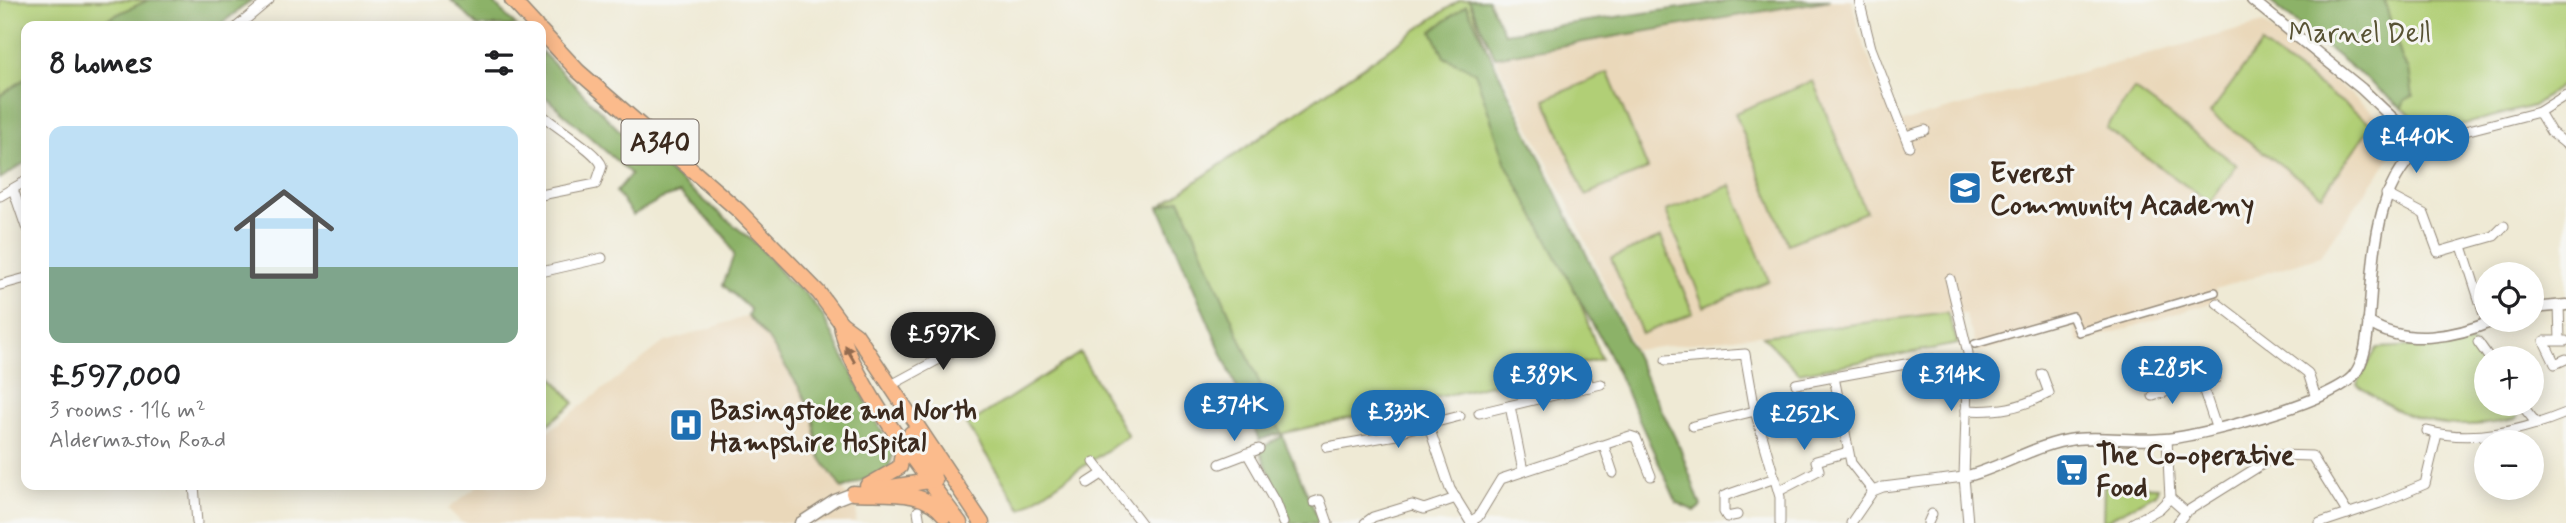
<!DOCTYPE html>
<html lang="en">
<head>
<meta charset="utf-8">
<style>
	body { margin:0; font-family:Mynerve,sans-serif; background:#f2f2f2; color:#202124; height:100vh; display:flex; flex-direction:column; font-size:26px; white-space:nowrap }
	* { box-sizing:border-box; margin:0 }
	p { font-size:23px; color:#757577 }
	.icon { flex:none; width:38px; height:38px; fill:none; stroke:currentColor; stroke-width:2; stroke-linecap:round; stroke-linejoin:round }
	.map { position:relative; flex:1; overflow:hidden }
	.side { position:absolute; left:21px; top:21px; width:525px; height:469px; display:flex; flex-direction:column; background:#fff; border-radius:14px; box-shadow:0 4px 18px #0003 }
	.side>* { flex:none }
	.buttons { position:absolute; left:2474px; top:262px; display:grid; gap:14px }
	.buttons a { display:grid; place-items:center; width:70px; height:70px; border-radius:50%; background:#fff; box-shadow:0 4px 18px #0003; font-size:35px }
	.price { position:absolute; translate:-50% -60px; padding:0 16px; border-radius:24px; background:#1f6fb2; color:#fff; font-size:23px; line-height:46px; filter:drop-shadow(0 2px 4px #0008) }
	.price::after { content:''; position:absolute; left:50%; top:42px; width:21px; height:16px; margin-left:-10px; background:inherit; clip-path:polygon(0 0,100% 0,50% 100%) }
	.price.selected { background:#222; color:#fff }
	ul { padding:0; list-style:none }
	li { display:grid; align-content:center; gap:14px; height:371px; padding:0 28px }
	li span { display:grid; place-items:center; height:217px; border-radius:14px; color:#555 }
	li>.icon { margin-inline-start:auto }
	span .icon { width:126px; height:126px; fill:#fffc; stroke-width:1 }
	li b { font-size:30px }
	h2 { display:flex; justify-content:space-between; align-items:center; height:84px; padding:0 28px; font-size:30px }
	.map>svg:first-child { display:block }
</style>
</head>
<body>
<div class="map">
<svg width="2566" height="523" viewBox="0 0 2566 523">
	<rect width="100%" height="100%" fill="#f6f6f2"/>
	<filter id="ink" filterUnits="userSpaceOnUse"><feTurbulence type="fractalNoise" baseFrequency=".0143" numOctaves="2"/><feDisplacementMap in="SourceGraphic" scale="14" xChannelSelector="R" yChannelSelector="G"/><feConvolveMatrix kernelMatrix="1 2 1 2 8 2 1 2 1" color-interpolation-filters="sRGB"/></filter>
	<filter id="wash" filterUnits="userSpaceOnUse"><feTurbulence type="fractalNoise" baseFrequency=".00686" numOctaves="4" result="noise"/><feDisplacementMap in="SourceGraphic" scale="28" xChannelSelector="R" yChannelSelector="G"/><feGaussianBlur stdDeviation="1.57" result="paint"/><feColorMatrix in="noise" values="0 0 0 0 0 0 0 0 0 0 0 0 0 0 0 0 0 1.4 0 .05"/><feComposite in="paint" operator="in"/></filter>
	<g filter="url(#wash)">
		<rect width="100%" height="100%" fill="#efead5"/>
		<g fill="#ead8ba">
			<path d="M 1830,0 L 1852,0 L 1858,30 L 1895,124 L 2263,23 L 2392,128 L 2395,151 L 2320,256 L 2215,289 L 2217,301 L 2079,343 L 2072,324 L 1978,352 L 1965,314 L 1947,312 L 1635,350 L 1583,235 L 1495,57 Z"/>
			<path d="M 748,316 L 766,336 L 800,389 L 813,416 L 815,433 L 842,489 L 857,508 L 856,523 L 462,523 L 448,509 L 479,485 L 541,485 L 541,437 L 663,343 Z"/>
		</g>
		<g fill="#b1cf76" stroke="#767c4a" stroke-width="2">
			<path d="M 0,0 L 175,0 L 134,26 L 26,26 L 26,95 L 0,112 Z"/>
			<path d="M 1460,0 L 1469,0 L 1601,359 L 1512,380 L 1498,386 L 1490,385 L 1263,438 L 1159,207 Z"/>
			<path d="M 2384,0 L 2566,0 L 2566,82 L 2533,106 L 2434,132 L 2402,108 L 2409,69 L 2402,59 Z"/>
			<path d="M 2261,44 L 2372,124 L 2322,195 L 2210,113 Z"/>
			<path d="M 1608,73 L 1648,169 L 1585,195 L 1545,99 Z"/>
			<path d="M 1813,81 L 1866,212 L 1788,244 L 1735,113 Z"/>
			<path d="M 2134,89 L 2237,165 L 2210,203 L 2106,128 Z"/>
			<path d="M 1731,185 L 1769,281 L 1704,307 L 1666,211 Z"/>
			<path d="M 1661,237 L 1693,313 L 1642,334 L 1611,258 Z"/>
			<path d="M 1947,312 L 1958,344 L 1799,373 L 1763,336 Z"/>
			<path d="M 2473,343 L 2487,361 L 2487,404 L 2518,404 L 2517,419 C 2453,432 2408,426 2357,384 L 2377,348 Z"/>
			<path d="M 1080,353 L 1128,436 L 1021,509 L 967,425 Z"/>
			<path d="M 541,363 L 574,403 L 541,430 Z"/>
			<path d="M 2104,485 L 2158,487 L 2156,494 L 2103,522 Z"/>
		</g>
		<g fill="#8cb267" stroke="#646e42" stroke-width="2">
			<path d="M 148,0 L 252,0 L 218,26 L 102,26 L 107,19 Z"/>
			<path d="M 451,0 L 491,0 L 516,26 L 478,26 Z"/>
			<path d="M 1469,0 L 1488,0 L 1504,33 L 1736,0 L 1830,0 L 1495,57 Z"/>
			<path d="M 2268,0 L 2384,0 L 2402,59 L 2409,69 L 2413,96 L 2405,100 L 2402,108 Z"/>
			<path d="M 1466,5 L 1680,448 L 1701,506 L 1695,511 L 1677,503 L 1610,356 L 1506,164 L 1475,72 L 1444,57 L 1432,31 Z"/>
			<path d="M 541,51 L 618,129 L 759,246 L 788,281 L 805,293 L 822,314 L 893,454 L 888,470 L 842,489 L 820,457 L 813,416 L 800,389 L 766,336 L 748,316 L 750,309 L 723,285 L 734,255 L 725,236 L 680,193 L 661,199 L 633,215 L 616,192 L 631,174 L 541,93 Z"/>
			<path d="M 26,78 L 26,162 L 0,179 L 0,96 Z"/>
			<path d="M 1180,199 L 1320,523 L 1291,523 L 1259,449 L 1283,436 L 1278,433 L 1259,440 L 1159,207 Z"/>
		</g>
	</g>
	<g filter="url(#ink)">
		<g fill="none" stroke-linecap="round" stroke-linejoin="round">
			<defs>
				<path id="pedestrian" d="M 1975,344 L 2072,316 L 2079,332 L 2215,292"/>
				<g id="minor">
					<path d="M 1859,0 L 1871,48 L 1909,146"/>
					<path d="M 238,26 L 269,0"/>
					<path d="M 2539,112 L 2551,132 L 2566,144"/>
					<path d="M 541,114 C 555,127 598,152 602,166 L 596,184 L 541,195"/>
					<path d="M 1906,136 L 1925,130"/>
					<path d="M 2430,140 L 2539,112 L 2566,95"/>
					<path d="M 13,189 L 26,227"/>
					<path d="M 2386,194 L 2424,214 L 2438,252 L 2494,236 L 2504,226"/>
					<path d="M 0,196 L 26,181"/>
					<path d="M 2462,246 L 2487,324"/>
					<path d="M 541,272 L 602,258"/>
					<path d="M 1950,279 L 1968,353 L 1964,477 L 1968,523"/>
					<path d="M 0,285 L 26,278"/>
					<path d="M 2217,303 L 2308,373 L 2316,398"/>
					<path d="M 2559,305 L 2560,340"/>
					<path d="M 2566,341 L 2544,341 L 2555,364 L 2566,359"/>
					<path d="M 2478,342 L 2490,359"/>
					<path d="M 1666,360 L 1745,354 L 1755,411 L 1780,497 L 1780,523"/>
					<path d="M 2158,368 L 2165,392 L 2201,382 L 2216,427"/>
					<path d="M 1586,374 L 1589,387"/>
					<path d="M 2201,382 L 2216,378"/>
					<path d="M 895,383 L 978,338"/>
					<path d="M 1796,384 L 1834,377"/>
					<path d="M 2153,396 L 2165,392"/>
					<path d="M 2521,404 L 2537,424"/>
					<path d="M 1510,406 L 1523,471"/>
					<path d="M 1966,410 C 1998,412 2020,408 2049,393 L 2042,374"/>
					<path d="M 1479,413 L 1601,384"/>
					<path d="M 1428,424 L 1450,489 L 1471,523"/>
					<path d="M 1693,426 L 1755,411"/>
					<path d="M 2427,431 C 2474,443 2522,431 2566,413"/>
					<path d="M 1604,446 L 1613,473"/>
					<path d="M 1327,447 L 1396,435 L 1405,430 L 1460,416"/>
					<path d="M 1247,453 L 1275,502 L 1283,523"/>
					<path d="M 1094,462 L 1141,523"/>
					<path d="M 1220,464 L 1259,449"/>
					<path d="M 1088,483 L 1102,474"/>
					<path d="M 194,485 L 197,523"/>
					<path d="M 1779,491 L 1819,470 L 1816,461 L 1848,452"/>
					<path d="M 1873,491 L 1851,463 L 1834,377 L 1933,359"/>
					<path d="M 2170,498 L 2186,512"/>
					<path d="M 1314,502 L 1320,500 L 1328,523"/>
					<path d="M 918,511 L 920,523"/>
					<path d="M 1737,515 L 1727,517 L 1724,512 L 1724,496 L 1775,478"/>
					<path d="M 1471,521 L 1478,517 L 1501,479 L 1630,436 L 1636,438 L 1651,476"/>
					<path d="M 2178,522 L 2186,512 L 2277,455 L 2312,456 L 2348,514"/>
					<path d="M 1365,523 L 1373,517 L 1412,505 L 1424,509 L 1456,498"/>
					<path d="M 1851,523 L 1873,491 L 1883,487 L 1964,477"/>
					<path d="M 1928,523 L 1932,514"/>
					<path d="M 2133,523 L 2159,509 L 2170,498 L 2167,439"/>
					<path d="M 2320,523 L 2380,503 L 2425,484 L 2437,434"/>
				</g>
				<g id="tertiary">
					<path d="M 2252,0 L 2362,89 L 2422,146"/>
					<path d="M 2532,308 L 2566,305"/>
					<path d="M 2368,322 C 2406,347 2456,337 2495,320"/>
					<path d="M 1964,477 C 2002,468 2035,444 2075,439 C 2105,436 2135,442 2165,439 C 2201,436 2333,402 2354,375 C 2366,359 2367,337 2369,319 C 2374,257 2373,179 2430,140"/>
					<path d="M 800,523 L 835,500 L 853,493"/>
				</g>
				<g id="primary">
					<path d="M 512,0 L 536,26"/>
					<path d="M 541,31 L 578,71 L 738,210 L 819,293 L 841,323 L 856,334 L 982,523"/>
					<path d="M 841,323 C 843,370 929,481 960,523"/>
					<path d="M 911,433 L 934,473"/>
					<path d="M 867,486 L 900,467 L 903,444"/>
					<path d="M 879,489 L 935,480"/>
					<path d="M 853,493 C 886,495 924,488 945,516"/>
				</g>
			</defs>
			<use href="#pedestrian" stroke="#958a7a" stroke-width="10"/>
			<use href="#minor" stroke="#958a7a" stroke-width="11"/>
			<use href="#tertiary" stroke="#958a7a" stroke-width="13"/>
			<use href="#primary" stroke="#958a7a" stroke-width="17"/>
			<use href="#pedestrian" stroke="#fff" stroke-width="7"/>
			<use href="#minor" stroke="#fff" stroke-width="9"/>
			<use href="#tertiary" stroke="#fff" stroke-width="10"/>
			<use href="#primary" stroke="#fbbb8c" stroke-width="14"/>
		</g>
		<defs><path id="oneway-solid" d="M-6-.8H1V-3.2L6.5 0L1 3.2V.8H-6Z" transform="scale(1.75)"/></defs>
		<use fill="#916b50" href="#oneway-solid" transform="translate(850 354) rotate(-119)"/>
	</g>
	<defs>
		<symbol id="school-square" viewBox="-11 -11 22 22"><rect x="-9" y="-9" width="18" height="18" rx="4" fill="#1f6fb2" stroke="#f6f6f2"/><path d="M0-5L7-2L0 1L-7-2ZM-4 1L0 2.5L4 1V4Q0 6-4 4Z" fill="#fff"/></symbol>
		<symbol id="hospital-square" viewBox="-11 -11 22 22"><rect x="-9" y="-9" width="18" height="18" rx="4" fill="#1f6fb2" stroke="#f6f6f2"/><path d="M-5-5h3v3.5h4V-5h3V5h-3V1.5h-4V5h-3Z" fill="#fff"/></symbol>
		<symbol id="supermarket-square" viewBox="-11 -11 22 22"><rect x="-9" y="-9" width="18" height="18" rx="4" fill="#1f6fb2" stroke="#f6f6f2"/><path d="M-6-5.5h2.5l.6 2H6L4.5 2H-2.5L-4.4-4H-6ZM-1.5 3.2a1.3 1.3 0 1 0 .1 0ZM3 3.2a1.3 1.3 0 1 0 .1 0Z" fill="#fff"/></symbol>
	</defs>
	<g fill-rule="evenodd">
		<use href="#school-square" x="1946" y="169" width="38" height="38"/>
		<use href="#hospital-square" x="667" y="406" width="38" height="38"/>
		<use href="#supermarket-square" x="2053" y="451" width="38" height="38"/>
	</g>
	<g text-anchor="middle" stroke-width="6" stroke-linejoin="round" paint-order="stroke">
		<rect fill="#f6f6f2" stroke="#73675e" stroke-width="2" x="621.5" y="119.5" width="77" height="45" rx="5"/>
		<g font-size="26" font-weight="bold" fill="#3b2a1e">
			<text x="660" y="151">A340</text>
		</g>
		<g font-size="28" fill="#585334" stroke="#f6f6f2">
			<text x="2360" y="42">Marnel Dell</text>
		</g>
		<g font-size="28" font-weight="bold" fill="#3b2a1e" stroke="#f6f6f2" text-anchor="start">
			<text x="1990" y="182">Everest<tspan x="1990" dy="32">Community Academy</tspan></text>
			<text x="710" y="419">Basingstoke and North<tspan x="710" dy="32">Hampshire Hospital</tspan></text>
			<text x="2096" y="464">The Co-operative<tspan x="2096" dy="32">Food</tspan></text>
		</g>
	</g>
</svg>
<div class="buttons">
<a><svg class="icon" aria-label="locate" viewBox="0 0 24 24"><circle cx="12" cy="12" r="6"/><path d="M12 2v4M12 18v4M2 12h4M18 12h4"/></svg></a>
<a>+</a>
<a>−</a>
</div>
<b class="price" style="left:2416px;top:175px">£440K</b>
<b class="price selected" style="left:943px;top:372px">£597K</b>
<b class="price" style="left:2172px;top:406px">£285K</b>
<b class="price" style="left:1543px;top:413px">£389K</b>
<b class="price" style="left:1951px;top:413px">£314K</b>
<b class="price" style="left:1234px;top:443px">£374K</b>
<b class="price" style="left:1398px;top:450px">£333K</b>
<b class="price" style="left:1804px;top:452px">£252K</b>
<section class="side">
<h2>8 homes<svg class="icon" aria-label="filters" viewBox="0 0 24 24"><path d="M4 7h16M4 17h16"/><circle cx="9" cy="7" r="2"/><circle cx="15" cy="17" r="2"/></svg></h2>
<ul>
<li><span style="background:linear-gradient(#bfe0f5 65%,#7fa58c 0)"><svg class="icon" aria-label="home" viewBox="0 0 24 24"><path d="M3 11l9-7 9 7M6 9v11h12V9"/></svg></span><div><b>£597,000</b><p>3 rooms · 116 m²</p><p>Aldermaston Road</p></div></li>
</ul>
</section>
</div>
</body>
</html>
